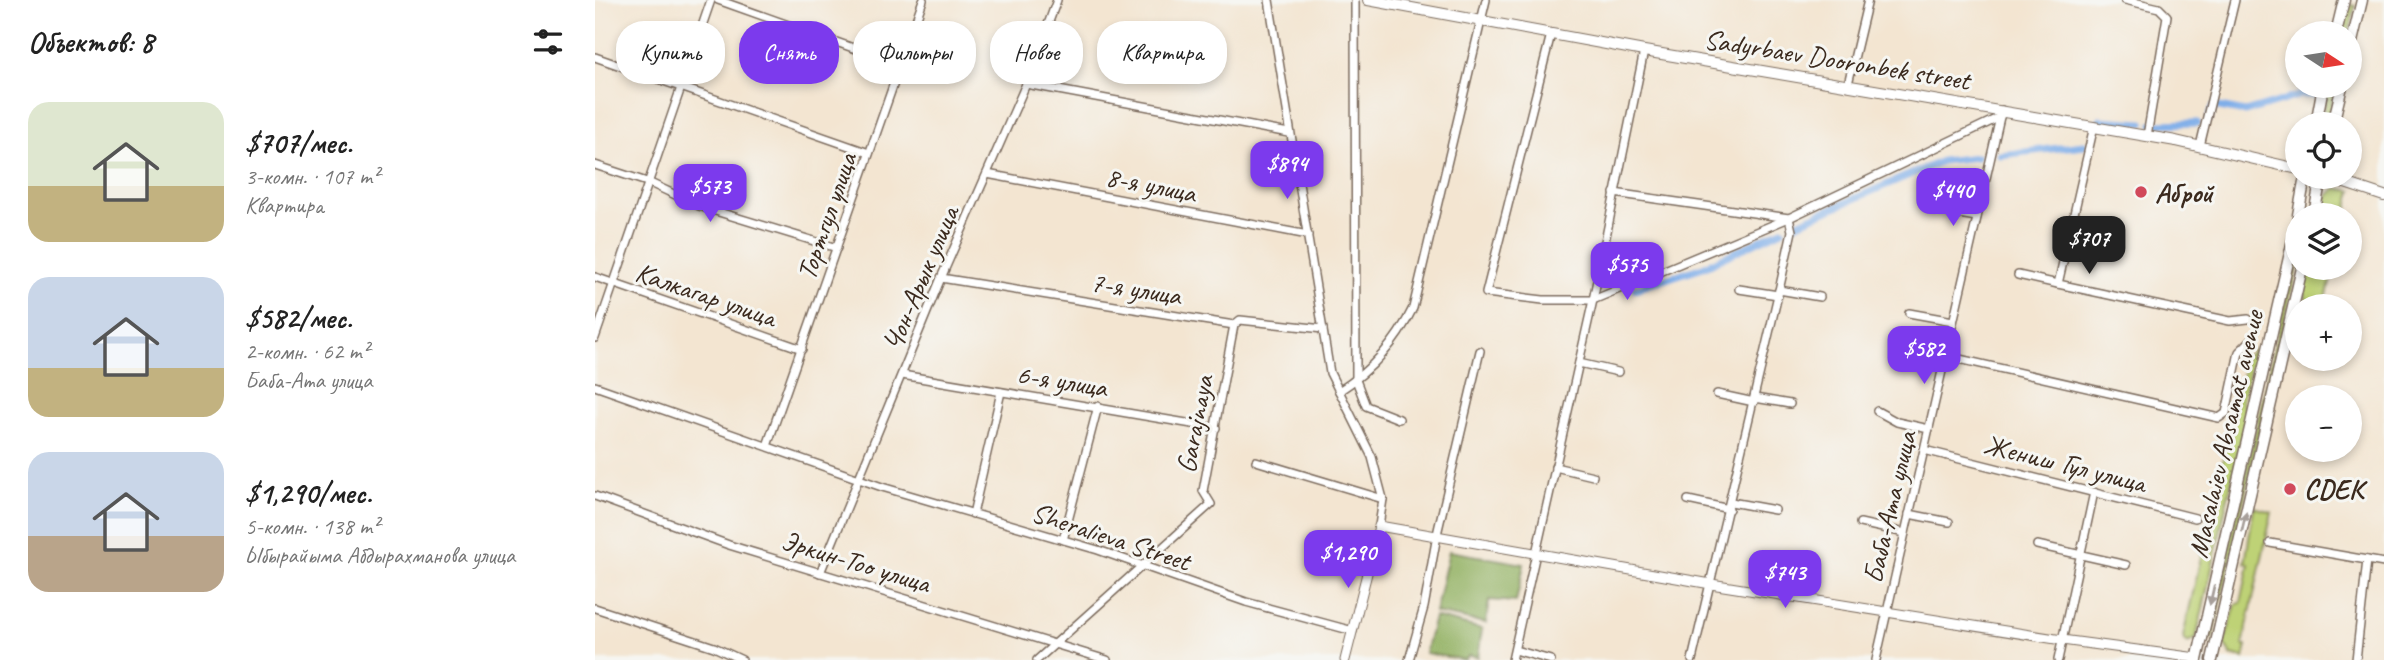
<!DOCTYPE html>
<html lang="ru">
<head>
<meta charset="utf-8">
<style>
	body { margin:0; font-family:Caveat,sans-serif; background:#f2f2f2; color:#222; height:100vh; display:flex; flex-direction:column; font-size:26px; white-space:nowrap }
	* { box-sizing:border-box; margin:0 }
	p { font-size:23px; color:#767676 }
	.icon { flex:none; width:38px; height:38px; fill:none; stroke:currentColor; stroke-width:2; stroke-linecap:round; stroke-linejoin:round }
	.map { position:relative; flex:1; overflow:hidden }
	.side { display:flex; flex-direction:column; background:#fff; width:595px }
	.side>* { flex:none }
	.hud { position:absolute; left:21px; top:21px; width:665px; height:63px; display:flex; gap:14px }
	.needle { width:46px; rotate:102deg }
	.tools { position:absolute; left:1690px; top:21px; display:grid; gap:14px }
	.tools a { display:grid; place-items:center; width:77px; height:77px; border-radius:50%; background:#fff; box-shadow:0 4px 10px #0003; font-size:35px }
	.price { position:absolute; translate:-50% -60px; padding:0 16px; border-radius:14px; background:#7c3aed; color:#fff; font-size:23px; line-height:46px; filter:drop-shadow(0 2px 4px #0008) }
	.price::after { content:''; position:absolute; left:50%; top:42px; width:21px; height:16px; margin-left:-10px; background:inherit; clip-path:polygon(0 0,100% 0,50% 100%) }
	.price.on { background:#222; color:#fff }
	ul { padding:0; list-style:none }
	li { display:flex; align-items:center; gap:21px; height:175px; padding:0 28px }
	li span { display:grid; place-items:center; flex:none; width:196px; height:140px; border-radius:21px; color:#555 }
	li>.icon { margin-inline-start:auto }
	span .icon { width:84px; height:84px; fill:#fffc; stroke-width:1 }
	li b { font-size:30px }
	h2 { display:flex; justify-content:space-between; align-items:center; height:84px; padding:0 28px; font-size:30px }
	.pill { padding:0 24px; border-radius:28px; background:#fff; box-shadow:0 4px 10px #0003; font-size:24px; line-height:63px }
	.pill.on { background:#7c3aed; color:#fff }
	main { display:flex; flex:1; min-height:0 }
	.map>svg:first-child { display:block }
</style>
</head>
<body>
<main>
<section class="side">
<h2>Объектов: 8<svg class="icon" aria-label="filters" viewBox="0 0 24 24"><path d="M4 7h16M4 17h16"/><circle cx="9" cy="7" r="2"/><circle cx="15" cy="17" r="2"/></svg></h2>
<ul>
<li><span style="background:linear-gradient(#dfe7d0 60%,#c2b280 0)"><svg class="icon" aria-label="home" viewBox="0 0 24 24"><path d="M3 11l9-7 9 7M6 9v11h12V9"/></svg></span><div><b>$707/мес.</b><p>3-комн. · 107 m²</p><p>Квартира</p></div></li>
<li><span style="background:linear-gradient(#c9d6e8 65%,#c2b280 0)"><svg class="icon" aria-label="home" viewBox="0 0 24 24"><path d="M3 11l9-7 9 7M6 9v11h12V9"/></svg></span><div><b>$582/мес.</b><p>2-комн. · 62 m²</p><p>Баба-Ата улица</p></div></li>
<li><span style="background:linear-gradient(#c9d6e8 60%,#b9a48a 0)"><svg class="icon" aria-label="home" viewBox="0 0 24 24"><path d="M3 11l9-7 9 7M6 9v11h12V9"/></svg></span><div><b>$1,290/мес.</b><p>5-комн. · 138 m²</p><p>Ыбырайыма Абдырахманова улица</p></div></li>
</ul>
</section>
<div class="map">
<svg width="1789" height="660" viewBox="0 0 1789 660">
	<rect width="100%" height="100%" fill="#f6f6f2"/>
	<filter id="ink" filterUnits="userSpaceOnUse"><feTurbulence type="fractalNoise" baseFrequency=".0143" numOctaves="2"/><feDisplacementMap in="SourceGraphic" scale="14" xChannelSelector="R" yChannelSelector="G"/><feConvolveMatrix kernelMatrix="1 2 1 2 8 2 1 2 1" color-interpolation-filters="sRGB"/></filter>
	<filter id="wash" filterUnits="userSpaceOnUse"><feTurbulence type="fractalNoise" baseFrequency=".00686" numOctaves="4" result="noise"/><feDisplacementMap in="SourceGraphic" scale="28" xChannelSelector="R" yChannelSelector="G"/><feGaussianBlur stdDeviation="1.57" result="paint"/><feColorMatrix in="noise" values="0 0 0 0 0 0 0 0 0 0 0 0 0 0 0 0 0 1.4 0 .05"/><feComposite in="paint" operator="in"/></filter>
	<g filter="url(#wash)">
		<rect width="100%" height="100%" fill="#f3e5d1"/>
		<g fill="#bed276" stroke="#7c7e4a" stroke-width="2">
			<path d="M 1753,4 L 1760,6 L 1754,33 L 1746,33 Z"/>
			<path d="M 1733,86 L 1741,86 L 1732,124 L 1727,124 Z"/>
			<path d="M 1741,188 L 1757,191 L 1751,215 L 1728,215 L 1732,197 Z"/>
			<path d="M 1702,260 L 1703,262 L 1617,639 L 1613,638 L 1699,261 Z"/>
			<path d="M 1714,268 L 1739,268 L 1729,306 L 1712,306 L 1709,288 Z"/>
			<path d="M 1659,349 L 1660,364 L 1656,364 L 1647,401 L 1652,413 L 1601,639 L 1592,643 L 1588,637 L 1651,357 Z"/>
			<path d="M 1659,507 L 1677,512 L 1648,645 L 1652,646 L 1649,658 L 1636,655 L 1629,644 L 1641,604 L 1646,603 L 1654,564 L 1650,563 Z"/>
		</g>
		<g fill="#96b467" stroke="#686f42" stroke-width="2">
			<path d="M 854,551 L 929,564 L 921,602 L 894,600 L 891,623 L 840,613 Z"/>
			<path d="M 839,617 L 887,629 L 883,657 L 874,655 L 870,660 L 830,653 Z"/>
		</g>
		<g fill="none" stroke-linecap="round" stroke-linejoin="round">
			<g stroke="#7faee9" stroke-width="7">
				<path d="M 1614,119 L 1619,106 L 1650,112 L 1706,95 L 1719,95"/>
				<path d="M 1505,120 L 1548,123"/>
				<path d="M 1558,124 L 1602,123"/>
				<path d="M 1405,155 L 1489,145"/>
				<path d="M 1198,225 L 1347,161 L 1382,157"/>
				<path d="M 1040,289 L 1108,267 L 1187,230"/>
			</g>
		</g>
	</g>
	<g filter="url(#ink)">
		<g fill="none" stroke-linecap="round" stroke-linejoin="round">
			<defs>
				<g id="minor">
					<path d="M 123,0 L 306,65"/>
					<path d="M 674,0 L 735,373 L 777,457 L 788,499 L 784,526"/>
					<path d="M 760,0 L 761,380 L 771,406 L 804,419"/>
					<path d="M 1530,0 L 1564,8 L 1572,16 L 1552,136"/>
					<path d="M 956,34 L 891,293 L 948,300 L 998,300 L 1194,218 L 1405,117 L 1407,110"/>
					<path d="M 0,57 L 274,153"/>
					<path d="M 431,84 L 694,133"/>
					<path d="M 1253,84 L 1273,0"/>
					<path d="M 1499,126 L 1463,284 L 1635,321 L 1653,319"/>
					<path d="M 1605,146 L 1640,0"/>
					<path d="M 0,165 L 55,183 L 104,206 L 242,248"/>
					<path d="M 392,174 L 713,235"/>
					<path d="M 1019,193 L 1194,218 L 1197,231 L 1183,295 L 1097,660"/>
					<path d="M 1339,210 L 1382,217"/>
					<path d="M 1423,275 L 1463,284"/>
					<path d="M 0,277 L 207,349"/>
					<path d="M 346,278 L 639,325 L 645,320 L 728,329"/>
					<path d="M 1144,289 L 1183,295"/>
					<path d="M 1184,290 L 1225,297"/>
					<path d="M 1314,313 L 1358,321"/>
					<path d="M 0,338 L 116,0"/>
					<path d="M 1351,356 L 1624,418 L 1631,413 L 1644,352 L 1658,338"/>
					<path d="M 984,363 L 1023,372"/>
					<path d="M 307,375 L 621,428"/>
					<path d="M 0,386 L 287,487 L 503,550 L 651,602 L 758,631"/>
					<path d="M 744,391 C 777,370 801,343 818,308 L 891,0"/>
					<path d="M 1122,394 L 1159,402"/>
					<path d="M 1160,398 L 1195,404"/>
					<path d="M 1282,411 L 1302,422 L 1334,429"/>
					<path d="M 172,446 L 328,0"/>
					<path d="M 1329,450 L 1600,518"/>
					<path d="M 661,461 L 788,499"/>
					<path d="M 960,467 L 998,476"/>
					<path d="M 0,496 L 134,545 L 512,660"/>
					<path d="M 1093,500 L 1134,509"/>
					<path d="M 1136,502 L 1180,510"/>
					<path d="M 378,514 L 406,392"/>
					<path d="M 1314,514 L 1354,522"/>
					<path d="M 1265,523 L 1310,533"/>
					<path d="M 468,540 L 503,406"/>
					<path d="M 1675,543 L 1772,560 L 1761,660"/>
					<path d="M 1442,545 L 1531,565"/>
					<path d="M 1772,560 L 1789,563"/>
					<path d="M 225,573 L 346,278 L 431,84 L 462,0"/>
					<path d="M 0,608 L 119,647 L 147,660"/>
					<path d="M 920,650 L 956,660"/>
					<path d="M 442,660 L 616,504 L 608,491 L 639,325"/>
					<path d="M 814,660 L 829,607 L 843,530 L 885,351"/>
					<path d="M 917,660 L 998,300 L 1049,51"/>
					<path d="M 1281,660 L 1405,117"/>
					<path d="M 1463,660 L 1499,492"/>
				</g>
				<path id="tertiary" d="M 750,660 L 784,526 L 1116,584 L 1467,640 L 1602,658"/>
				<g id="secondary">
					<path d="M 773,0 L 1049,51 L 1581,141 L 1703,169"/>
					<path d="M 1732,177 L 1789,196"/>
				</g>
				<g id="primary">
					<path d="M 1741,33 L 1749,0"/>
					<path d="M 1755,50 L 1767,0"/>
					<path d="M 1721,124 L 1728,86"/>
					<path d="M 1738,124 L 1747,86"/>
					<path d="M 1703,215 L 1710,177"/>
					<path d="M 1719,215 L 1726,177"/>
					<path d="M 1602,660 L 1703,218"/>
					<path d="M 1617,660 L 1707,268"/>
				</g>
			</defs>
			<use href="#minor" stroke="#7b6b5d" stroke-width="10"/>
			<use href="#tertiary" stroke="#7b6b5d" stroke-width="11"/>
			<use href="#secondary" stroke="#7b6b5d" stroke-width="12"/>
			<use href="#primary" stroke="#7b6b5d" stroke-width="13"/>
			<use href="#minor" stroke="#fff" stroke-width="7"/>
			<use href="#tertiary" stroke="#fff" stroke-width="9"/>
			<use href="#secondary" stroke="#fff" stroke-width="10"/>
			<use href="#primary" stroke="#fff" stroke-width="10"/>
		</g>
		<defs><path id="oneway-solid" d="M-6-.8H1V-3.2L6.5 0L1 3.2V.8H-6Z" transform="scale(1.75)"/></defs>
		<g fill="#a79f9a">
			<use href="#oneway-solid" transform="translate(1649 522) rotate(-77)"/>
			<use href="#oneway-solid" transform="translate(1617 595) rotate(103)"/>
		</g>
	</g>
	<g fill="#d1495b" stroke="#f6f6f2" stroke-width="2.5">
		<circle cx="1546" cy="192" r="7"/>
		<circle cx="1695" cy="489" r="7"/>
	</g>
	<g text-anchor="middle" stroke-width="6" stroke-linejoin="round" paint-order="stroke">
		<g font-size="28" fill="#3b2a1e" stroke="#f6f6f2">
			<text transform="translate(1242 59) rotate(9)" y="10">Sadyrbaev Dooronbek street</text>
			<text transform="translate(556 184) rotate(11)" y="10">8-я улица</text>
			<text transform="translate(231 216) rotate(-71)" y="10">Тортгул улица</text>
			<text transform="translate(325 278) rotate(-67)" y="10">Чон-Арык улица</text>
			<text transform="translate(541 288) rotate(9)" y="10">7-я улица</text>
			<text transform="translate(111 294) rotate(19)" y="10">Калкагар улица</text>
			<text transform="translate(467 380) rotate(9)" y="10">6-я улица</text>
			<text transform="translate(599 424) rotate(-79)" y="10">Garajnaya</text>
			<text transform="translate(1630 434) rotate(-77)" y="10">Masalaiev Absamat avenue</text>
			<text transform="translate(1470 463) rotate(14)" y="10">Жениш Гул улица</text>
			<text transform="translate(1294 507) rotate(-77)" y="10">Баба-Ата улица</text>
			<text transform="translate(516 536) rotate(18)" y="10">Sheralieva Street</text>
			<text transform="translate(261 561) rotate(17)" y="10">Эркин-Тоо улица</text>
		</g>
		<g font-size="28" font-weight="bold" fill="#3b2a1e" stroke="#f6f6f2" text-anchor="start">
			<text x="1560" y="202">Аброй</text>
			<text x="1709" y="499">CDEK</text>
		</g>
	</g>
</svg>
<div class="tools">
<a><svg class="needle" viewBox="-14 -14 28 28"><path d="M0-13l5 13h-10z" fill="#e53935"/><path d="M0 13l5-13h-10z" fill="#767676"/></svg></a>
<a><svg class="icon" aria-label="locate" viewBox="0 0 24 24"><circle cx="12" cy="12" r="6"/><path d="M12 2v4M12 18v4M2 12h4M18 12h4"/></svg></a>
<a><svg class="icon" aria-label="layers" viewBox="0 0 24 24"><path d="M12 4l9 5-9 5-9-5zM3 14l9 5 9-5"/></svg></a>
<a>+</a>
<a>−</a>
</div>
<b class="price" style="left:692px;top:201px">$894</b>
<b class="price" style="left:115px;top:224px">$573</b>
<b class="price" style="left:1358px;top:228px">$440</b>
<b class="price on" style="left:1494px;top:276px">$707</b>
<b class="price" style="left:1032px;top:302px">$575</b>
<b class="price" style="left:1329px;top:386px">$582</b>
<b class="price" style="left:753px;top:590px">$1,290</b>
<b class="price" style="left:1190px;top:610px">$743</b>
<div class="hud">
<a class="pill">Купить</a>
<a class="pill on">Снять</a>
<a class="pill">Фильтры</a>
<a class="pill">Новое</a>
<a class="pill">Квартира</a>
</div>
</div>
</main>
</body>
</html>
